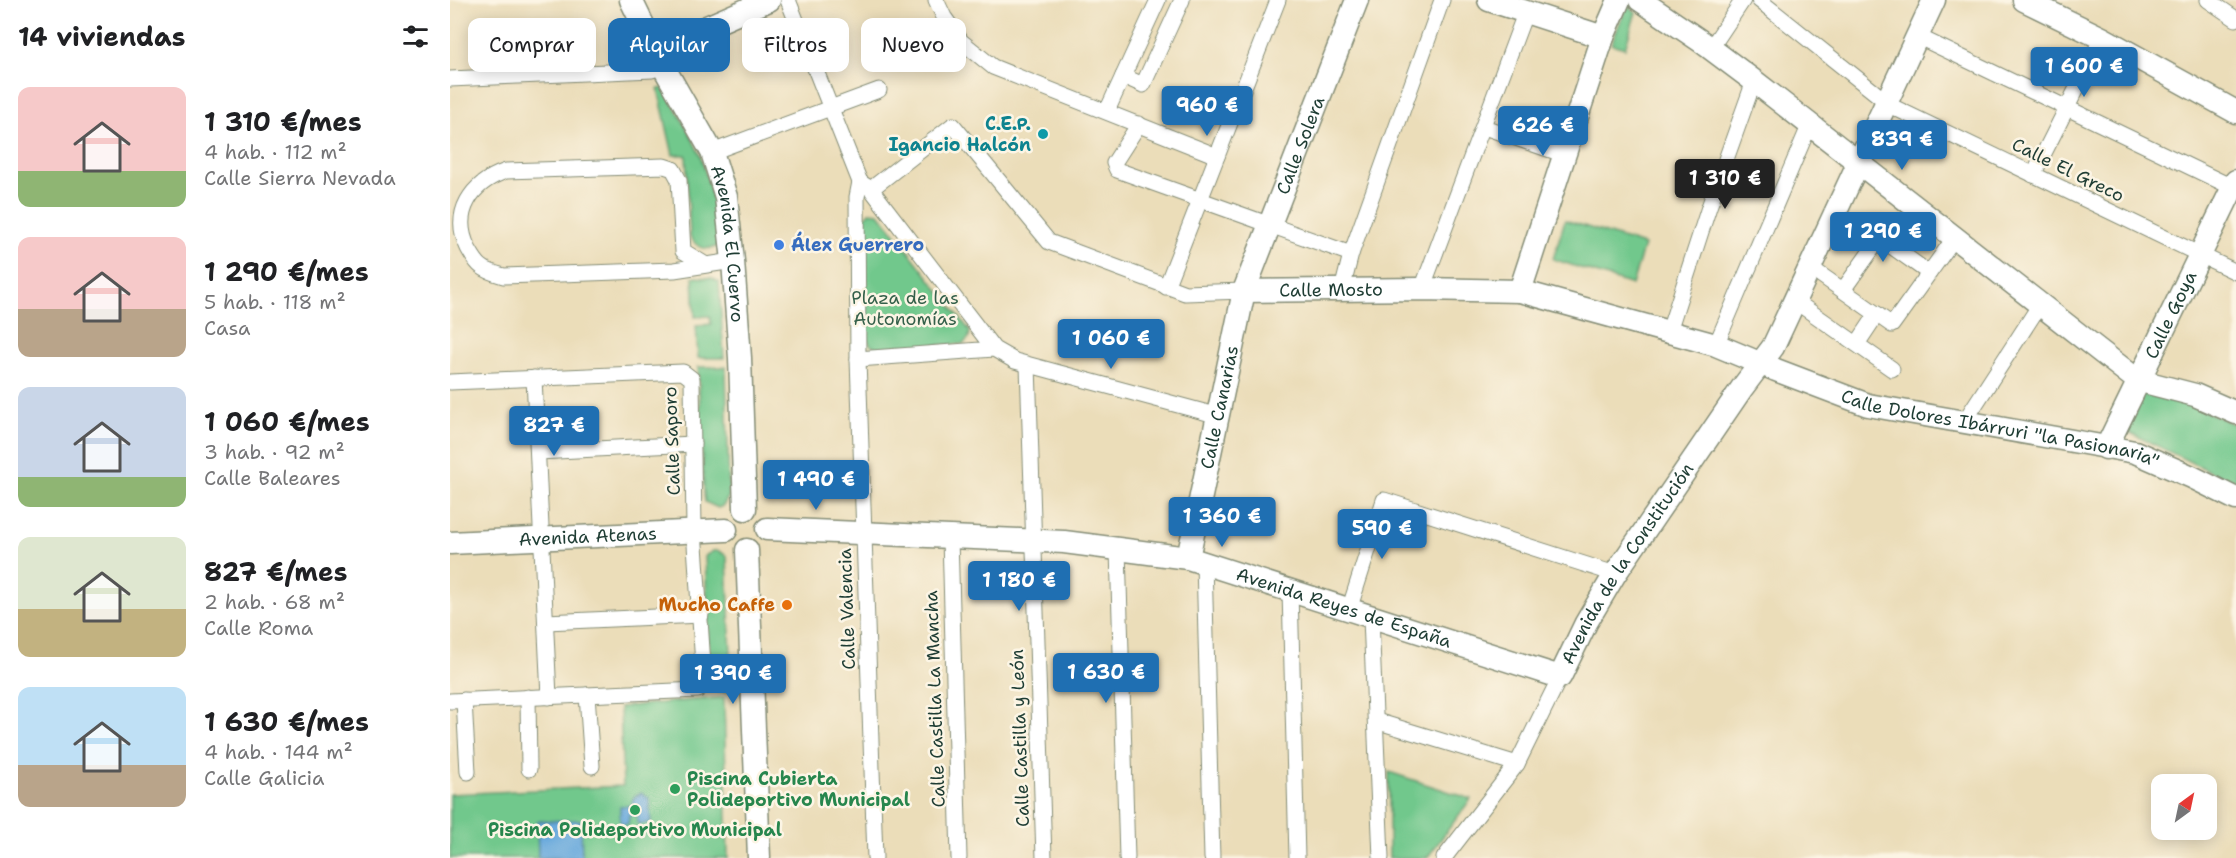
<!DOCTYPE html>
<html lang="es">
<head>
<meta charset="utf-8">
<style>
	body { margin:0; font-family:"Shantell Sans",sans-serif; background:#f2f2f2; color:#202124; height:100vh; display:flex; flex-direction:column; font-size:22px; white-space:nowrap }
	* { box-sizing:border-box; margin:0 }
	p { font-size:20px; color:#757577 }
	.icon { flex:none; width:33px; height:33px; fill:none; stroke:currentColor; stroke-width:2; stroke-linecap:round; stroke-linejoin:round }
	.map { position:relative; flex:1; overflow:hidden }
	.sheet { display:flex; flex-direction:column; background:#fff; width:450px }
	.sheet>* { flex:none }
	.guide { position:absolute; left:18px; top:18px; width:570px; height:54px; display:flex; gap:12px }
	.needle { width:39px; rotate:33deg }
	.buttons { position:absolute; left:1701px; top:774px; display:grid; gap:12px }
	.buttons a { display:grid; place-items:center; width:66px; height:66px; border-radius:12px; background:#fff; box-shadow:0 3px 15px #0003; font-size:30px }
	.price { position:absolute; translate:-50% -51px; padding:0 14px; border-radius:6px; background:#1f6fb2; color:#fff; font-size:20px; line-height:39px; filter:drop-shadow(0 2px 3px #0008) }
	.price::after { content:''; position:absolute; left:50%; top:36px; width:18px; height:14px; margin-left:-9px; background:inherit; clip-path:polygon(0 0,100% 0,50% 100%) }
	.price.current { background:#222; color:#fff }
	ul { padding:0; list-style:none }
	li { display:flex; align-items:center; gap:18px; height:150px; padding:0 18px }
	li span { display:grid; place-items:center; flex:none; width:168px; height:120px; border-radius:12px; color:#555 }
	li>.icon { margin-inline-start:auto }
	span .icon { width:72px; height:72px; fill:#fffc; stroke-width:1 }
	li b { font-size:26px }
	h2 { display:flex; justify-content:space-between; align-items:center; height:72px; padding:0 18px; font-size:26px }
	.chip { padding:0 21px; border-radius:12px; background:#fff; box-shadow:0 3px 15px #0003; font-size:21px; line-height:54px }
	.chip.current { background:#1f6fb2; color:#fff }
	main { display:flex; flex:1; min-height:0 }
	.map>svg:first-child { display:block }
</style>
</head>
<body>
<main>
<section class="sheet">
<h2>14 viviendas<svg class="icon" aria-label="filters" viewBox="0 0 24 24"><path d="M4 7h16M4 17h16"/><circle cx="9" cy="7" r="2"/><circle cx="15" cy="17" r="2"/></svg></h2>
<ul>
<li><span style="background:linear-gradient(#f6c9c9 70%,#8fb573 0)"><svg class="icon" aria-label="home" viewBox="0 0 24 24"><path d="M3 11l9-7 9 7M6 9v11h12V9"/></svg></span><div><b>1 310 €/mes</b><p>4 hab. · 112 m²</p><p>Calle Sierra Nevada</p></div></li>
<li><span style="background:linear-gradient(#f6c9c9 60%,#b9a48a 0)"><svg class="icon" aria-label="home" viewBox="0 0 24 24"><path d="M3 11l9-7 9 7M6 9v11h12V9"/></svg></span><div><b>1 290 €/mes</b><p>5 hab. · 118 m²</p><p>Casa</p></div></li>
<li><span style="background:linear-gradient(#c9d6e8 75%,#8fb573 0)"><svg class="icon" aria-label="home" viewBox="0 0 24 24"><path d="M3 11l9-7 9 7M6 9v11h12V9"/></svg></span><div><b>1 060 €/mes</b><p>3 hab. · 92 m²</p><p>Calle Baleares</p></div></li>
<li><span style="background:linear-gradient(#dfe7d0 60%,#c2b280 0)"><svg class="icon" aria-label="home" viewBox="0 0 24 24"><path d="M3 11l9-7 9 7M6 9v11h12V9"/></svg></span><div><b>827 €/mes</b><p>2 hab. · 68 m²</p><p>Calle Roma</p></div></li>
<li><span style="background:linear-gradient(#bfe0f5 65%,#b9a48a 0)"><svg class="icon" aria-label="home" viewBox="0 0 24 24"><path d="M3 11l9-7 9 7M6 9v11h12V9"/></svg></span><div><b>1 630 €/mes</b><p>4 hab. · 144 m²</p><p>Calle Galicia</p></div></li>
</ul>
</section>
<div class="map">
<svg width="1786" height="858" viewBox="0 0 1786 858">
	<rect width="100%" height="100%" fill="#fcf5e5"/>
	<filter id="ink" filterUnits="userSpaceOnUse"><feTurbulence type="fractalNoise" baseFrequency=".0167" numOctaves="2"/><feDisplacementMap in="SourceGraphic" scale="12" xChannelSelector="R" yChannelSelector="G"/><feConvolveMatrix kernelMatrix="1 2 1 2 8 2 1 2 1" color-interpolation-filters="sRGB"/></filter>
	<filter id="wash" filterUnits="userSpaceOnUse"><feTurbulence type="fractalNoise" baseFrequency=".008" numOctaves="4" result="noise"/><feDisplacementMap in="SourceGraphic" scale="24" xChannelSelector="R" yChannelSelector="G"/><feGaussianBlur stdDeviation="1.35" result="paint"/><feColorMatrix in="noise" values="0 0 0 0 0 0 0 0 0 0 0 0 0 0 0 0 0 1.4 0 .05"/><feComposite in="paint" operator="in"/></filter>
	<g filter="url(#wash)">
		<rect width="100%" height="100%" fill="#ebddb9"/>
		<g fill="#71c88c" stroke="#488260" stroke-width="1.5">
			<path d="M 1177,6 L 1186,12 L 1175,48 L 1161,44 Z"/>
			<path d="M 213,88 C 227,110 241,133 251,158 C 260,185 265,213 271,240 L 266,247 C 253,251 246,247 240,236 L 236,155 L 223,155 L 208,89 Z"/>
			<path d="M 420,212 L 429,213 L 520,331 L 519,338 L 513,344 L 428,348 L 420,345 L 417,338 L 414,219 Z"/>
			<path d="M 1115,220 L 1194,245 L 1182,285 L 1103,259 Z"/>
			<path d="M 243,277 L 262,278 L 269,282 L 274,358 L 248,358 L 246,326 L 261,324 L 260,316 L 245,317 Z"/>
			<path d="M 248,367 L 276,367 L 279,496 L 273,506 L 268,508 L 255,502 L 254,494 Z"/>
			<path d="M 1693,393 L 1747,407 L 1786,425 L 1786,484 L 1676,431 Z"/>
			<path d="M 263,551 L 269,551 L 277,556 L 282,682 L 277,692 L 267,692 L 260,679 L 255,556 Z"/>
			<path d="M 274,697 L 278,858 L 0,858 L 0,794 L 173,786 L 170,707 Z"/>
			<path d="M 939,772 L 1021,799 L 977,858 L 939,858 Z"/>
		</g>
		<g fill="#6aaadd" stroke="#447488" stroke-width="1.5">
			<path d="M 191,793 L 199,798 L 201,823 L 188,824 L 187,815 L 179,815 L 178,824 L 170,824 L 170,806 L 182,806 L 183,798 Z"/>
			<path d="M 131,820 L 132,858 L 88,858 L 87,821 Z"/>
		</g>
	</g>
	<g filter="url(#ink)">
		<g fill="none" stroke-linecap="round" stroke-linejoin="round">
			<defs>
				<g id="street">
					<path d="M 338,0 L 410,182"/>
					<path d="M 486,0 L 494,17 L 511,41 L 543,67 L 767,156"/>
					<path d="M 1309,0 L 1443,107 L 1786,272"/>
					<path d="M 1758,0 L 1786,19"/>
					<path d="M 1467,36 L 1786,189"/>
					<path d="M 1261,48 L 1293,0"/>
					<path d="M 673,76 L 693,85 L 732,0"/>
					<path d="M 0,79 L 202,70 L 213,66"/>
					<path d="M 657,111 L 708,0"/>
					<path d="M 689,124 L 664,163 L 667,170 L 901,254"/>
					<path d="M 1034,127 L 1115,155"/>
					<path d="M 262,152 L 429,90"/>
					<path d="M 1583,175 L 1652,38"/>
					<path d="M 421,189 L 503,125 L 599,242 L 735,293 L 794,291"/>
					<path d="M 256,265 L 233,251 L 229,180 L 223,169 L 214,166 L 56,171 C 21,183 1,213 18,248 C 22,255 26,263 32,267 C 38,272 47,274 54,276 L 224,270 L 283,261"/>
					<path d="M 1361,268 L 1442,325 L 1505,237"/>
					<path d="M 716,287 L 828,0"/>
					<path d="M 972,289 L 1076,11"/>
					<path d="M 892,290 L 901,254 L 992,0"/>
					<path d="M 1393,290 L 1430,238 L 1479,273"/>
					<path d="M 1345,301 L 1442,369"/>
					<path d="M 1219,331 L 1259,207 L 1304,81"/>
					<path d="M 1407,344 L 1427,314"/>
					<path d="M 1266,345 L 1360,124"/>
					<path d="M 544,349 L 408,359 L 407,197 L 410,182 L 421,189 L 544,349 L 565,361 L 769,416"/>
					<path d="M 408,359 L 425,858"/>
					<path d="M 578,365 L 594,858"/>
					<path d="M 84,378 L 99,697"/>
					<path d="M 0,382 L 233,372 L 242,379 L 244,530 L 254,680 L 248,690 L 0,701"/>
					<path d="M 1514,422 L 1591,303"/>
					<path d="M 88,452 L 243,444"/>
					<path d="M 500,538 L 509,858"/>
					<path d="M 668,549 L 677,858"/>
					<path d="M 754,563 L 762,858"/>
					<path d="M 840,591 L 847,858"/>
					<path d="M 899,610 L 934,500 L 1165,574"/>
					<path d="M 921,618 L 931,858"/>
					<path d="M 96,622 L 251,615"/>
					<path d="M 137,695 L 142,766"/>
					<path d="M 78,697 L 79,769"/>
					<path d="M 14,700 L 18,772"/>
					<path d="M 926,721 L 1067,764"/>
					<path d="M 994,858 L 1067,764 L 1110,677"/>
				</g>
				<g id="secondary">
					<path id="s1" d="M 181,0 L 213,66 L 262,152 L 276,197 L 283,261 L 290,358 L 295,509"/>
					<path d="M 1039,0 L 1153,37"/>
					<path d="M 1190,0 L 1252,42 L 1304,81 L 1687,380 L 1745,395 L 1786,413"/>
					<path d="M 1574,0 L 1652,38 L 1786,112"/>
					<path d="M 206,49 L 319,0"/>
					<path id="s2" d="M 794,291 L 972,289 L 1070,291 L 1266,345 L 1326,370 L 1418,405 L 1685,452 L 1742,477 L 1786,499"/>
					<path d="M 1070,291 L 1153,37 L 1169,0"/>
					<path id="s3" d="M 1656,448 L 1786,181"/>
					<path id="s4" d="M 317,529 L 614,542 L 738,558 L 1110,677 L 1136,623 L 1165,574 L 1292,388 L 1323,347 L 1484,0"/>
					<path id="s5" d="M 0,543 L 276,530"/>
					<path d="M 297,550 L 309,858"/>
					<path id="s6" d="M 738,558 L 794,291 L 907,0"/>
				</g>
			</defs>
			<use href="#street" stroke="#858d76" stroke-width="17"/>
			<use href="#secondary" stroke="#858d76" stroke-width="25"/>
			<use href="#street" stroke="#fff" stroke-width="15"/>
			<use href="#secondary" stroke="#fff" stroke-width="22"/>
		</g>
	</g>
	<circle fill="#0f9aa8" stroke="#fcf5e5" stroke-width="2" cx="593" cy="134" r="6"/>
	<circle fill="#3f7fe0" stroke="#fcf5e5" stroke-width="2" cx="329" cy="245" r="6"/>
	<circle fill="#e8710a" stroke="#fcf5e5" stroke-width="2" cx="337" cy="605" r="6"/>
	<g fill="#2e9e5b" stroke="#fcf5e5" stroke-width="2">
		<circle cx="225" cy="789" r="6"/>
		<circle cx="185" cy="810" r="6"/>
	</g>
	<g text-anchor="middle" stroke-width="5" stroke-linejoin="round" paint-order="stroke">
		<g font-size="18" font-weight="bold" fill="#0d838f" stroke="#fcf5e5" text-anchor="end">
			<text x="581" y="130">C.E.P.<tspan x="581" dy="21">Igancio Halcón</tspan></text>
		</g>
		<g font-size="18" fill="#1f3d34" stroke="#fcf5e5">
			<text dy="6" stroke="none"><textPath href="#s6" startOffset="429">Calle Solera</textPath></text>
			<text transform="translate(1618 170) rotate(26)" y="6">Calle El Greco</text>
			<text dy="6" stroke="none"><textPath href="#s1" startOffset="266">Avenida El Cuervo</textPath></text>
			<text dy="6" stroke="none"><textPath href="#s2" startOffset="87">Calle Mosto</textPath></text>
			<text dy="6" stroke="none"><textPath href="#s3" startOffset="148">Calle Goya</textPath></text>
			<text dy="6" stroke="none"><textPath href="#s6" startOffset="154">Calle Canarias</textPath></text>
			<text dy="6" stroke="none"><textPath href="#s2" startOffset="777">Calle Dolores Ibárruri "la Pasionaria"</textPath></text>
			<text transform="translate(222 441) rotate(-92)" y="6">Calle Saporo</text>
			<text dy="6" stroke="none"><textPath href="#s5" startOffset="138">Avenida Atenas</textPath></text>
			<text dy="6" stroke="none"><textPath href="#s4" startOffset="945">Avenida de la Constitución</textPath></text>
			<text transform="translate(397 609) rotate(-92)" y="6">Calle Valencia</text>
			<text dy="6" stroke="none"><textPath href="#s4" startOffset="586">Avenida Reyes de España</textPath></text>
			<text transform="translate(485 699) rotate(-92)" y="6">Calle Castilla La Mancha</text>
			<text transform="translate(570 738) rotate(-92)" y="6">Calle Castilla y León</text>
		</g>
		<g font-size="18" font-weight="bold" fill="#366cbe" stroke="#fcf5e5" text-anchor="start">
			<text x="341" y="251">Álex Guerrero</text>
		</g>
		<g font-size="18" fill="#34604a" stroke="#fcf5e5">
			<text x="455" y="304">Plaza de las<tspan x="455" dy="21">Autonomías</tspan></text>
		</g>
		<g font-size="18" font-weight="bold" fill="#c56008" stroke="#fcf5e5" text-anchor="end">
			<text x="325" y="611">Mucho Caffe</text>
		</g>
		<g font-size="18" font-weight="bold" fill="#27864d" stroke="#fcf5e5" text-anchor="start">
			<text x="237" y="785">Piscina Cubierta<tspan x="237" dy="21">Polideportivo Municipal</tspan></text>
			<text x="185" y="836" text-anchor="middle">Piscina Polideportivo Municipal</text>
		</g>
	</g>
</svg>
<div class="buttons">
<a><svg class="needle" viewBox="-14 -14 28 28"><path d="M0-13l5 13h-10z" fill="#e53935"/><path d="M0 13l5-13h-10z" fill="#757577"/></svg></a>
</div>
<b class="price" style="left:1634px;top:98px">1 600 €</b>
<b class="price" style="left:757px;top:137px">960 €</b>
<b class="price" style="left:1093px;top:157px">626 €</b>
<b class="price" style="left:1452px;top:171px">839 €</b>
<b class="price current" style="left:1275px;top:210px">1 310 €</b>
<b class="price" style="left:1433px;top:263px">1 290 €</b>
<b class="price" style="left:661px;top:370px">1 060 €</b>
<b class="price" style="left:104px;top:457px">827 €</b>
<b class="price" style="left:366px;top:511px">1 490 €</b>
<b class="price" style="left:772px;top:548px">1 360 €</b>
<b class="price" style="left:932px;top:560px">590 €</b>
<b class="price" style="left:569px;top:612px">1 180 €</b>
<b class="price" style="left:656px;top:704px">1 630 €</b>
<b class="price" style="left:283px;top:705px">1 390 €</b>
<div class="guide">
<a class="chip">Comprar</a>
<a class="chip current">Alquilar</a>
<a class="chip">Filtros</a>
<a class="chip">Nuevo</a>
</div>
</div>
</main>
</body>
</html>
